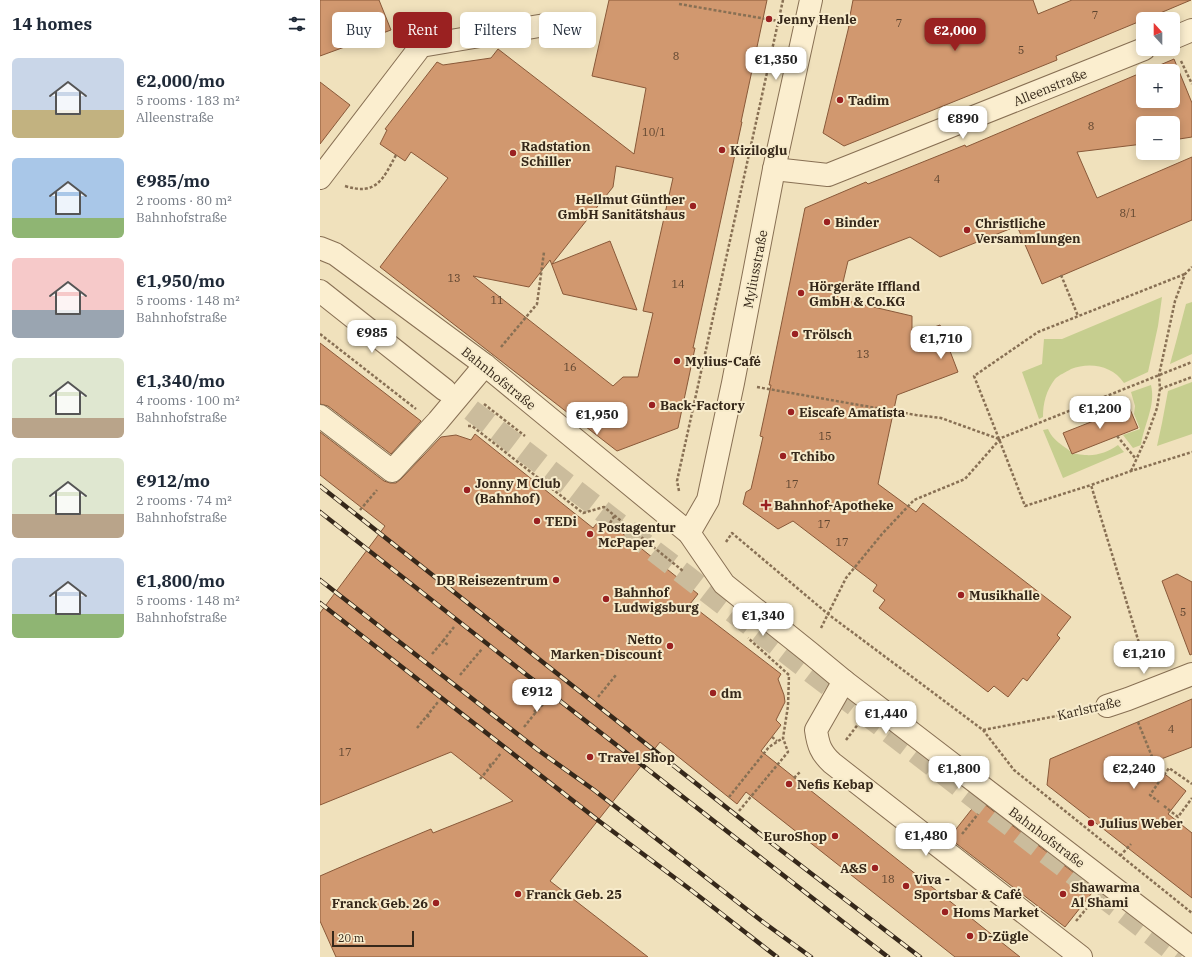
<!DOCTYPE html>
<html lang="en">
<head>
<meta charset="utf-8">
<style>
	body { margin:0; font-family:"IBM Plex Serif",serif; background:#f2f2f3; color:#1f2937; height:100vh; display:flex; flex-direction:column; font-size:15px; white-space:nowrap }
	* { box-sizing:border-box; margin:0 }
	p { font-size:13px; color:#747a83 }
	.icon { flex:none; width:22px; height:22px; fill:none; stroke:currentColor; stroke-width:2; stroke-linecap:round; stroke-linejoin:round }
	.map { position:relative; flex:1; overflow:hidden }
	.details { display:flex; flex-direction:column; background:#fff; width:320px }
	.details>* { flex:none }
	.guide { position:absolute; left:12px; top:12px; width:380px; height:36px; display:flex; gap:8px }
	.needle { width:26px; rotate:339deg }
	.buttons { position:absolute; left:816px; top:12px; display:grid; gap:8px }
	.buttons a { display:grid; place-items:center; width:44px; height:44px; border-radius:6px; background:#fff; box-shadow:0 2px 10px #0003; font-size:20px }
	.scale { position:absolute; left:12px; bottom:10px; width:82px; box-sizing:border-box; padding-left:4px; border:2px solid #36281a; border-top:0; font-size:11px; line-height:14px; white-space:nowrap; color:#36281a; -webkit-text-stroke:3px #f7ebcb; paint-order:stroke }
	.price { position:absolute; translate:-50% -34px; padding:0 9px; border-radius:8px; background:#fff; color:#222; font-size:13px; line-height:26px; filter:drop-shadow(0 1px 2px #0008) }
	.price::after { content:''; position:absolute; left:50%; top:24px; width:12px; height:9px; margin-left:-6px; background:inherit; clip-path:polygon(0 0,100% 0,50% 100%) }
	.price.active { background:#9a2121; color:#fff }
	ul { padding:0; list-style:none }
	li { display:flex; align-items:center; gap:12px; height:100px; padding:0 12px }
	li span { display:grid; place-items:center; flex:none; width:112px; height:80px; border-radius:6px; color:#555 }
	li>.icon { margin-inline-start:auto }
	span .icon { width:48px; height:48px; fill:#fffc; stroke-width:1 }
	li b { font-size:17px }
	h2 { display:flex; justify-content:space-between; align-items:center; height:48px; padding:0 12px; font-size:17px }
	.chip { padding:0 14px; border-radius:6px; background:#fff; box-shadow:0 2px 10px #0003; font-size:14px; line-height:36px }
	.chip.active { background:#9a2121; color:#fff }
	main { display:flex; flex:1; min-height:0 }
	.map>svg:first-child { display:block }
</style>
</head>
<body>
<main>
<section class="details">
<h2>14 homes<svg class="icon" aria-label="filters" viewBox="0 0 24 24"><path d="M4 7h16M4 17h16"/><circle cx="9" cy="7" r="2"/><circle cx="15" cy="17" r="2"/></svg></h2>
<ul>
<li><span style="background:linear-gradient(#c9d6e8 65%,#c2b280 0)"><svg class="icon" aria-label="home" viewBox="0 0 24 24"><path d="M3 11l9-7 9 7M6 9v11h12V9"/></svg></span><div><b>€2,000/mo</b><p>5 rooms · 183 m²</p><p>Alleenstraße</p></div></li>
<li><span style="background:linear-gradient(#a9c7e8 75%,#8fb573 0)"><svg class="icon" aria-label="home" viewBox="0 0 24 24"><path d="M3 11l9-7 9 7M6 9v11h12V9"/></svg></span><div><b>€985/mo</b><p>2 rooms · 80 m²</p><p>Bahnhofstraße</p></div></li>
<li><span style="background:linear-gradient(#f6c9c9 65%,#9aa5b1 0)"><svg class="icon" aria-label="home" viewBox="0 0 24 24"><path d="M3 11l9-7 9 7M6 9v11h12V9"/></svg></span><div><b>€1,950/mo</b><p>5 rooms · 148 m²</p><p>Bahnhofstraße</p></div></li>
<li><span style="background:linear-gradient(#dfe7d0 75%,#b9a48a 0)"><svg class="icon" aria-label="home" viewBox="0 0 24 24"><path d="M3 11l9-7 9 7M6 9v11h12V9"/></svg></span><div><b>€1,340/mo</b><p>4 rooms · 100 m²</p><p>Bahnhofstraße</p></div></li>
<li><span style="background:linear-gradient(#dfe7d0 70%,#b9a48a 0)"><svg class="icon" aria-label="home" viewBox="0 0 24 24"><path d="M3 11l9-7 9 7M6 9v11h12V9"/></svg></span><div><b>€912/mo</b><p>2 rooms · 74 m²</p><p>Bahnhofstraße</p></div></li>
<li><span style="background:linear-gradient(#c9d6e8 70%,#8fb573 0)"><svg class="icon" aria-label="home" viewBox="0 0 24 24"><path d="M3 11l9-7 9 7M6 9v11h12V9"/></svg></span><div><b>€1,800/mo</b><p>5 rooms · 148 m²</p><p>Bahnhofstraße</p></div></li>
</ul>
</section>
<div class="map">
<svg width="872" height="957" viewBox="0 0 872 957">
	<rect width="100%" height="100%" fill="#f0e1bc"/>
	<g fill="#c6ce8f">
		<path d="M 842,297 L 838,326 L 828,372 L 804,383 C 792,365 769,362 751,369 C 746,372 739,375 735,379 C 726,391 723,403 723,417 L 719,419 L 702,372 L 722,364 L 724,339 L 742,339 Z"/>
		<path d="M 872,302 L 872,354 L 850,364 L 856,342 L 866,304 Z"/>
		<path d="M 872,382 L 872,434 L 837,446 L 842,423 L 848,391 Z"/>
		<path d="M 831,385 C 836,406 824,424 821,445 L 813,448 L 803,435 L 820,429 L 814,414 L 815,406 L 811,392 Z"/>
		<path d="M 728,429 C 731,436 736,441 743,446 C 747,449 750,450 752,454 C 757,453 760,455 765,455 C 777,456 788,452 798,445 L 804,452 L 743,478 L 723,430 Z"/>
	</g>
	<g fill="#d1986f" stroke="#895939" fill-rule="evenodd">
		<path d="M 0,0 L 59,0 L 71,30 L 0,56 Z"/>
		<path d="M 289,0 L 447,0 L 421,122 L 422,122 L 373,348 L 375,348 L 358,428 L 297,451 L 60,267 L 128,178 L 91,152 L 85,161 L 60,144 L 67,130 L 65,129 L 117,62 L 123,65 L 171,58 L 178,49 L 314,154 L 326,88 L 272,76 ZM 296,166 L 353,178 L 323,311 L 333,313 L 318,377 L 303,377 L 293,386 L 153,276 L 209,287 L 230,260 L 243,294 L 317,310 L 290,241 L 232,264 L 293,187 Z"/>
		<path d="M 533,0 L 713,0 L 718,14 L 752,0 L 871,0 L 826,19 L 823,19 L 823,20 L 736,56 L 737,60 L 524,146 L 503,133 L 529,26 L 528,26 Z"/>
		<path d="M 854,59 L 872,103 L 872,137 L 853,140 L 853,123 L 823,123 L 823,144 L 757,152 L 777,198 L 872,157 L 872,220 L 722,284 L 697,226 L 620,257 L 590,237 L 528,261 L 519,299 L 592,316 L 592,335 L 620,325 L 638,372 L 577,395 L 558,484 L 596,512 L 603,503 L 751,617 L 737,635 L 740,638 L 707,681 L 703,678 L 688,697 L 674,686 L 668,692 L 559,608 L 565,600 L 553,591 L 557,585 L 473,521 L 458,529 L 423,504 L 426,492 L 431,489 L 443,437 L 440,436 L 451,385 L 449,385 L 485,208 L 546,182 L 548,184 L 645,145 L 646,147 L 823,72 L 823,101 L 853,101 L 853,71 L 826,71 Z"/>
		<path d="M 0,82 L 30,105 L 0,144 Z"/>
		<path d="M 0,343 L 101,421 L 71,454 L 8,406 L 0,404 Z"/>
		<path d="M 809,407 L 818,428 L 752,454 L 743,433 Z"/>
		<path d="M 0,432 L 64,481 L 70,483 L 76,483 L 81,479 L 121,437 L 136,435 L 151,440 L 155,434 L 273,528 L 282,517 L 378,594 L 370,604 L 461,674 L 458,679 L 464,695 L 465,702 L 456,720 L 461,725 L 441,751 L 700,957 L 635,957 L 426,792 L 417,804 L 340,742 L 230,881 L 328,957 L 16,957 L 0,921 L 0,876 L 39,859 L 111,829 L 113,833 L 193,801 L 131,752 L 0,805 L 0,613 L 65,526 L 0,475 Z"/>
		<path d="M 857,574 L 872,582 L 872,654 L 870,655 L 842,581 Z"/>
		<path d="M 872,699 L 872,747 L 831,763 L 866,791 L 848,814 L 872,833 L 872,898 L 727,785 L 730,759 Z"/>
		<path d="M 659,800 L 775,889 L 745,927 L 629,838 Z"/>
	</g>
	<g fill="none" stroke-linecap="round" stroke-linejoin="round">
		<path stroke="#cbbc9c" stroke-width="22" stroke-dasharray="22 11" stroke-linecap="butt" d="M 125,390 L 861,957"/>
		<defs>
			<g id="minor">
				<path d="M 853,38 L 872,30"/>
				<path d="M 454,169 L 508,175 L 824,49"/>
				<path d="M 0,178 L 101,46 L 225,25"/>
				<path d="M 0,248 L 15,254 L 165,365 L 369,533 L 404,584 L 489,652 L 524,681 L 872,948"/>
				<path d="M 0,291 L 125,390"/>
				<path d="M 0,416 L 72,471 L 118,421 L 165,365"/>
				<path d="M 369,533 L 388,500 L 413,383 L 454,169 L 491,0"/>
				<path d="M 524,681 L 496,730 C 498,745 501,753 512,763 L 761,957"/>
				<path d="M 787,706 L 808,699 L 872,674"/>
			</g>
		</defs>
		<use href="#minor" stroke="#887054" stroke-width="24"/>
		<g stroke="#887054" stroke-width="2.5" stroke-dasharray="3 2" stroke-linecap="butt">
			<path d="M 359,4 L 458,21"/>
			<path d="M 861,61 L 872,84"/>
			<path d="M 25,186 C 57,196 63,179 76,155"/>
			<path d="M 741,275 L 758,316"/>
			<path d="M 0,334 L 96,409"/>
			<path d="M 181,347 L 217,304 L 224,252"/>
			<path d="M 437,387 L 596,415 L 621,418 L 679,439 L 705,506 L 771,485"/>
			<path d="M 840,389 L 872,377"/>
			<path d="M 770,403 L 783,417"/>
			<path d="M 164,404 L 205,436"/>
			<path d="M 148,426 L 152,426 L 263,513 L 284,507 L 363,571"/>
			<path d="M 797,436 L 816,459"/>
			<path d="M 679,439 L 654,376 L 718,332 L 865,274"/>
			<path d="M 811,471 L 827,436 L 837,408 L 840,389 L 839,375 L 855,301 L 865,274 L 872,267"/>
			<path d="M 359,491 L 357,481 L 463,0"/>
			<path d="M 40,510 L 57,490"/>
			<path d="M 290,523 L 295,515"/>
			<path d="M 406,542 L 412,533 L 508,614 L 663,730 L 694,770 L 872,913"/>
			<path d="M 501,628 L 526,578 L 562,534 L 594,500 L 645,479 L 681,438 L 872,362"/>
			<path d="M 123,641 L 134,627"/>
			<path d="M 112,654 L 123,641 L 128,645"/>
			<path d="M 826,666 L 771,485 L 811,471 L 872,452"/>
			<path d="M 140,675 L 162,649"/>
			<path d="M 278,697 L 296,675"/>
			<path d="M 214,710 L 216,712 L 227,700"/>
			<path d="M 107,715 L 110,718"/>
			<path d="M 818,722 L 841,779 L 830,795 L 839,802"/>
			<path d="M 204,727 L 216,712"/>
			<path d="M 97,728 L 118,702"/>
			<path d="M 663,730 L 763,711"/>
			<path d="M 452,737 L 457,741"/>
			<path d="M 526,740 L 539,723"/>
			<path d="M 169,764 L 171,766 L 181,753"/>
			<path d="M 474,778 L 481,771"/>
			<path d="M 160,779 L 171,766"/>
			<path d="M 841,779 L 849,768 L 872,784"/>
			<path d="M 409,797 L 449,747 L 463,738"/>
			<path d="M 844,806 L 858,817 L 872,798"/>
			<path d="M 419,811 L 468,752 L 463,738 L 468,706 L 469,675 L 428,638"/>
			<path d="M 642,834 L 658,814"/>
			<path d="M 800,856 L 811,844"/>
			<path d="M 756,921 L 772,902"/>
		</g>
		<use href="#minor" stroke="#fbeecf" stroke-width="22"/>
		<defs>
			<g id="rail">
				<path d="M 0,486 L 445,838 L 600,957"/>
				<path d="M 0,512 L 203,672 L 568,957"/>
				<path d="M 0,580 L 218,750 L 274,790 L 443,922 L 491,957"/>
				<path d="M 0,603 L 279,821 L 371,890 L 457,957"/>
			</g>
		</defs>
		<use href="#rail" stroke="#36281a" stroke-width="4.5"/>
		<use href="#rail" stroke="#f7ebcb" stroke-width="3" stroke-dasharray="9" stroke-linecap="butt"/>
	</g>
	<g fill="#9a2121" stroke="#f7ebcb" stroke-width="1.5">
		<circle cx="449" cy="19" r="4"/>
		<circle cx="520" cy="100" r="4"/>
		<circle cx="402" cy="150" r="4"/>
		<circle cx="193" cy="153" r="4"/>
		<circle cx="373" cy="206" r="4"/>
		<circle cx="507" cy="222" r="4"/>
		<circle cx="647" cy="230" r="4"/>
		<circle cx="481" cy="293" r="4"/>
		<circle cx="475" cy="334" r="4"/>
		<circle cx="357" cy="361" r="4"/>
		<circle cx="332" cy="405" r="4"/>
		<circle cx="471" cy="412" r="4"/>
		<circle cx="463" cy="456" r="4"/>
		<circle cx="147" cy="490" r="4"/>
		<path d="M444 499h4v4h4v4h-4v4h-4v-4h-4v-4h4z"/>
		<circle cx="217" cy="521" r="4"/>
		<circle cx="270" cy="534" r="4"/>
		<circle cx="236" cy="580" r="4"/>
		<circle cx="641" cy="595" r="4"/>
		<circle cx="286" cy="599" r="4"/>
		<circle cx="350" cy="646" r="4"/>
		<circle cx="393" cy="693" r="4"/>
		<circle cx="270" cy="757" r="4"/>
		<circle cx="469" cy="784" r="4"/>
		<circle cx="771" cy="823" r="4"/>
		<circle cx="515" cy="836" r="4"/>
		<circle cx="555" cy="868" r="4"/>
		<circle cx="586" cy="886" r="4"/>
		<circle cx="198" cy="894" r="4"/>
		<circle cx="743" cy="894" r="4"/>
		<circle cx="116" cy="903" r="4"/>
		<circle cx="625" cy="912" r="4"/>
		<circle cx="650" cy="936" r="4"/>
	</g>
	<g text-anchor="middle" stroke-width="4" stroke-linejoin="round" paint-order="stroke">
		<g font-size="11" fill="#5d442f">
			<text x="775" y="19">7</text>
			<text x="579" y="27">7</text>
			<text x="701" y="54">5</text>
			<text x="356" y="60">8</text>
			<text x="771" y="130">8</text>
			<text x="334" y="136">10/1</text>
			<text x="617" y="183">4</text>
			<text x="808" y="217">8/1</text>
			<text x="134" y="282">13</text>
			<text x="358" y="288">14</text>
			<text x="177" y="304">11</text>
			<text x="543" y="358">13</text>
			<text x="250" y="371">16</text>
			<text x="505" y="440">15</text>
			<text x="472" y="488">17</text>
			<text x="504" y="528">17</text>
			<text x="522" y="546">17</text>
			<text x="863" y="616">5</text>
			<text x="851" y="733">4</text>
			<text x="25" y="756">17</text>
			<text x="568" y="883">18</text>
		</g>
		<g font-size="13" font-weight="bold" fill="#36281a" stroke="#f7ebcb" text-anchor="start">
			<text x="457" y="24">Jenny Henle</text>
			<text x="528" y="105">Tadim</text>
			<text x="201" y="151">Radstation<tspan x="201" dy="15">Schiller</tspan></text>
			<text x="410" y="155">Kiziloglu</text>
			<text x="365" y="204" text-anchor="end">Hellmut Günther<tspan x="365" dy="15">GmbH Sanitätshaus</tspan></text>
			<text x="515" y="227">Binder</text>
			<text x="655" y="228">Christliche<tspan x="655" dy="15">Versammlungen</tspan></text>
			<text x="489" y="291">Hörgeräte Iffland<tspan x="489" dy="15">GmbH &amp; Co.KG</tspan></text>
			<text x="483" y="339">Trölsch</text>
			<text x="365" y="366">Mylius-Café</text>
			<text x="340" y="410">Back-Factory</text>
			<text x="479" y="417">Eiscafe Amatista</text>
			<text x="471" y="461">Tchibo</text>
			<text x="155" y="488">Jonny M Club<tspan x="155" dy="15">(Bahnhof)</tspan></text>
			<text x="454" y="510">Bahnhof-Apotheke</text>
			<text x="225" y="526">TEDi</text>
			<text x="278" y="532">Postagentur<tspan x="278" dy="15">McPaper</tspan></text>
			<text x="228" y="585" text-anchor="end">DB Reisezentrum</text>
			<text x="294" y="597">Bahnhof<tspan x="294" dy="15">Ludwigsburg</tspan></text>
			<text x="649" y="600">Musikhalle</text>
			<text x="342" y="644" text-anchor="end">Netto<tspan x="342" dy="15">Marken-Discount</tspan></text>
			<text x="401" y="698">dm</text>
			<text x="278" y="762">Travel Shop</text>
			<text x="477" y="789">Nefis Kebap</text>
			<text x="779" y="828">Julius Weber</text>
			<text x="507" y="841" text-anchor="end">EuroShop</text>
			<text x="547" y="873" text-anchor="end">A&amp;S</text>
			<text x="594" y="884">Viva -<tspan x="594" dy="15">Sportsbar &amp; Café</tspan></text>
			<text x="751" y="892">Shawarma<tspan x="751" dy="15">Al Shami</tspan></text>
			<text x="206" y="899">Franck Geb. 25</text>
			<text x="108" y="908" text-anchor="end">Franck Geb. 26</text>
			<text x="633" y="917">Homs Market</text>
			<text x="658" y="941">D-Zügle</text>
		</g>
		<g font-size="13" fill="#36281a" stroke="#f7ebcb">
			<text transform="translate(730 87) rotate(-22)" y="5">Alleenstraße</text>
			<text transform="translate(435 269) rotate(-79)" y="5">Myliusstraße</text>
			<text transform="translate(179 378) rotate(39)" y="5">Bahnhofstraße</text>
			<text transform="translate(769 708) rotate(-13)" y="5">Karlstraße</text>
			<text transform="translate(727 837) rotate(37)" y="5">Bahnhofstraße</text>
		</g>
	</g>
</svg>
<div class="buttons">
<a><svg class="needle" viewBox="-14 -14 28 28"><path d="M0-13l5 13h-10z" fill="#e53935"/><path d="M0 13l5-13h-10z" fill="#747a83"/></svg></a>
<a>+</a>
<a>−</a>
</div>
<div class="scale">20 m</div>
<b class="price active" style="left:635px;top:52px">€2,000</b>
<b class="price" style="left:456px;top:81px">€1,350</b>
<b class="price" style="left:643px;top:140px">€890</b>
<b class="price" style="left:52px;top:354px">€985</b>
<b class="price" style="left:621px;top:360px">€1,710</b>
<b class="price" style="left:780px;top:430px">€1,200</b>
<b class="price" style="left:277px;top:436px">€1,950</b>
<b class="price" style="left:443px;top:637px">€1,340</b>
<b class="price" style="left:824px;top:675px">€1,210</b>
<b class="price" style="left:217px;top:713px">€912</b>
<b class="price" style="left:566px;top:735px">€1,440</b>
<b class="price" style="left:639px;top:790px">€1,800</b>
<b class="price" style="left:814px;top:790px">€2,240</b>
<b class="price" style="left:606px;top:857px">€1,480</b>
<div class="guide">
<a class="chip">Buy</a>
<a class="chip active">Rent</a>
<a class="chip">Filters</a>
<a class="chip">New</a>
</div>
</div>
</main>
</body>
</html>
